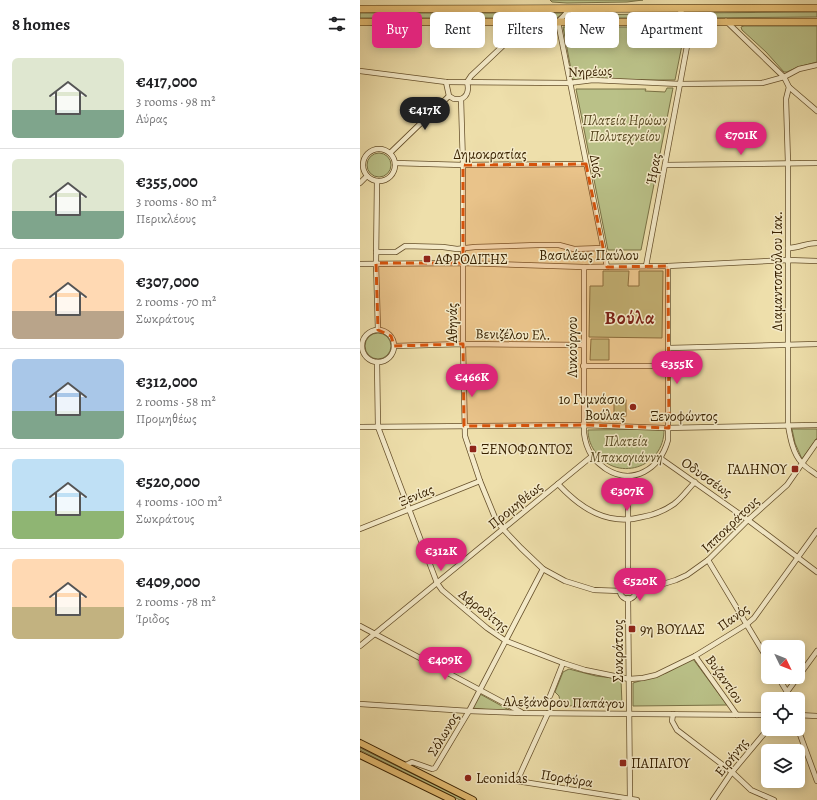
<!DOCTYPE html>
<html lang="en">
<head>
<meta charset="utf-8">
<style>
	body { margin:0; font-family:Alegreya,serif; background:#f6f6f6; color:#202124; height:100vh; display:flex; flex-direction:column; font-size:15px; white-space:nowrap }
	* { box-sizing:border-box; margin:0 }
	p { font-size:13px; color:#757577 }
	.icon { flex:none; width:22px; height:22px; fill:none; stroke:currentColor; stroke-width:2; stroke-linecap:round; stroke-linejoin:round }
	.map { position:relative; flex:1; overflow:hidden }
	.sheet { display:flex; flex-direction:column; background:#fff; width:360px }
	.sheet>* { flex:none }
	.guide { position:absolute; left:12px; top:12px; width:380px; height:36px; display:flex; gap:8px }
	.needle { width:26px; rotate:133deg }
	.buttons { position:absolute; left:401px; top:640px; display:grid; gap:8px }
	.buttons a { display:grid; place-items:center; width:44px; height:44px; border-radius:6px; background:#fff; box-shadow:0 2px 10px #0003; font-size:20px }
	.price { position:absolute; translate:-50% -34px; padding:0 9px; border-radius:14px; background:#db2777; color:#fff; font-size:13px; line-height:26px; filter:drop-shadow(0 1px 2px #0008) }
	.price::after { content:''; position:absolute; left:50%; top:24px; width:12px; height:9px; margin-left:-6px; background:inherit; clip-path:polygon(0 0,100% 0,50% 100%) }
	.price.current { background:#222; color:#fff }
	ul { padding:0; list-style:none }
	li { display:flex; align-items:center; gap:12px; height:100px; padding:0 12px }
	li+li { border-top:1px solid #e0e0e0 }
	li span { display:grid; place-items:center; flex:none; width:112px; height:80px; border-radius:6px; color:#555 }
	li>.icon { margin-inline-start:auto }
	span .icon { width:48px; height:48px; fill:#fffc; stroke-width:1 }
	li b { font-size:17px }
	h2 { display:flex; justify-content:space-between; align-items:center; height:48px; padding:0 12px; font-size:17px }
	.chip { padding:0 14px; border-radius:6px; background:#fff; box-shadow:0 2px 10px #0003; font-size:14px; line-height:36px }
	.chip.current { background:#db2777; color:#fff }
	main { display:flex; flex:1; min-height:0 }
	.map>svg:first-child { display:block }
</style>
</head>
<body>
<main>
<section class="sheet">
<h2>8 homes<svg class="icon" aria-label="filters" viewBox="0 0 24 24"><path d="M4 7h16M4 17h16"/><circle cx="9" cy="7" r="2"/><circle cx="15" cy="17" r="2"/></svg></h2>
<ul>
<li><span style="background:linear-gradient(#dfe7d0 65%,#7fa58c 0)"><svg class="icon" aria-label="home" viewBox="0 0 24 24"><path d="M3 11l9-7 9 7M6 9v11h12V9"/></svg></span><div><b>€417,000</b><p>3 rooms · 98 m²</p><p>Αύρας</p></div></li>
<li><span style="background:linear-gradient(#dfe7d0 65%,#7fa58c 0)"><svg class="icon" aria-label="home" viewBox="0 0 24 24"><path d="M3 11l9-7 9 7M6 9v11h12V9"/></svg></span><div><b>€355,000</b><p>3 rooms · 80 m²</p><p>Περικλέους</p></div></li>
<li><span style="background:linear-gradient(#ffd9b3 65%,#b9a48a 0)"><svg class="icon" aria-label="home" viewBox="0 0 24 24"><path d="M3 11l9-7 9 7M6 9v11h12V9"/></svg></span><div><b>€307,000</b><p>2 rooms · 70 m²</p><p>Σωκράτους</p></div></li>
<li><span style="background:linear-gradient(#a9c7e8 65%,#7fa58c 0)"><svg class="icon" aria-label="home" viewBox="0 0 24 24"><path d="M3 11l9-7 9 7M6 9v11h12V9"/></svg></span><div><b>€312,000</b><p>2 rooms · 58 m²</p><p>Προμηθέως</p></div></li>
<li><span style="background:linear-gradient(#bfe0f5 65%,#8fb573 0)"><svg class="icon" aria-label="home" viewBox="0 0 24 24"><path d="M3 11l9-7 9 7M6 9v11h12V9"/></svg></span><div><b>€520,000</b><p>4 rooms · 100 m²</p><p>Σωκράτους</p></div></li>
<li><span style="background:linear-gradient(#ffd9b3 60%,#c2b280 0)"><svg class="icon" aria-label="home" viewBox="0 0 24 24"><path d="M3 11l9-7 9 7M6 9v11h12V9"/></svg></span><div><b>€409,000</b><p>2 rooms · 78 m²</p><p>Ίριδος</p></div></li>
</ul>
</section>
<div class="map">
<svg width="457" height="800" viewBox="0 0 457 800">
	<rect width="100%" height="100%" fill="#eedfab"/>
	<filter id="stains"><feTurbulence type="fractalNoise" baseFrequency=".005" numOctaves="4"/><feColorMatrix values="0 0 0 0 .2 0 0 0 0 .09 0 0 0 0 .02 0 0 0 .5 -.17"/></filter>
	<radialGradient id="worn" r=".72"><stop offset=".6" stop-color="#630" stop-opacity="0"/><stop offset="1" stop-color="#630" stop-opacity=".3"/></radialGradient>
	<g fill="#bac188" stroke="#797144">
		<path d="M 190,0 L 283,0 L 267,2 L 207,3 L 192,2 Z"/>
		<path d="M 457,12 L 457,17 L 329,18 L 326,13 Z"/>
		<path d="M 0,13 L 203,13 L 197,18 L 0,18 Z"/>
		<path d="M 296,14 L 296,18 L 207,18 L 210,16 L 215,15 Z"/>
		<path d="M 384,26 L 457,26 L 457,62 L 438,67 L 427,72 L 424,72 L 406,52 L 382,30 L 381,27 Z"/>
		<path d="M 203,27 L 323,27 L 325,30 L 315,80 L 213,80 Z"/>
		<path d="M 307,88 L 313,88 L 281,250 L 248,250 L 216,89 L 286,89 L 285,91 L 305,92 Z"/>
		<circle cx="19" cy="165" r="12"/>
		<path d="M 243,271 L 269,271 L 268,286 L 279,286 L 279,271 L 303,271 L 302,338 L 229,337 L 230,286 L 243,286 Z"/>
		<circle cx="18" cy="346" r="13"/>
		<path d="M 231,339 L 249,339 L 249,360 L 230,360 Z"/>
		<rect x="254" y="400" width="12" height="16"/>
		<path d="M 304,429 C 305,468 255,484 234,450 C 230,444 228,437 228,430 Z"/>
		<path d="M 432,429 L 457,429 L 457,438 L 442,459 L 435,443 Z"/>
		<path d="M 333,659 L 367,705 L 273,706 L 273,683 L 306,673 Z"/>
		<path d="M 209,669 L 236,676 L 261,679 L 262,705 L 201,706 L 199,696 L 195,692 L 203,672 Z"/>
		<path d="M 120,694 L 149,710 L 149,712 L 112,708 Z"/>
		<path d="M 0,748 L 105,800 L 100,800 L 0,750 Z"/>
	</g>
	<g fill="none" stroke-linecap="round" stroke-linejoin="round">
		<defs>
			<g id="minor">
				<path d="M 210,9 L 198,22 L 247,267"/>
				<path d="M 366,21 L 424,77 L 429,87 L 426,99 L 428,163 L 428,425 C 430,437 433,454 442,463 C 446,468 452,471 457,475"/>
				<path d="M 0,71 L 86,82 L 209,83 L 233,80 L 320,84 L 402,83 L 424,77 L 439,69 L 457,65"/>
				<path d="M 86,82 L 89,96 L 94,99 L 101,99"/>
				<path d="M 429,87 L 457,111"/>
				<path d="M 101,99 L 103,165 L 103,344 L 105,436 L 120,481 L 136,520 L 143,529 L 161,548 L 183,569 L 205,581 L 234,590 L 261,591"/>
				<path d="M 101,99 C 108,96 109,89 107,82 L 111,76 L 168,22"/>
				<circle cx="19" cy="165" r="16"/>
				<path d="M 30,153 L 89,96"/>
				<path d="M 35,163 L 103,165 L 226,164"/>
				<path d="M 305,165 L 457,163"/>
				<path d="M 17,181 L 16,263 L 18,330"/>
				<path d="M 0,183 L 7,176"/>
				<path d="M 428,248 C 439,248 446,243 457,243"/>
				<path d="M 16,252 L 36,252 L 45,246 L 83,247 L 97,249 L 115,247 L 178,245 L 199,245 L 214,249 L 243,248"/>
				<path d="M 0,264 L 103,263 L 224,267 L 308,266 L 428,260 L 457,261"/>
				<path d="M 286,266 L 330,30 L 329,22 L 319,9"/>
				<path d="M 224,267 L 224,433 C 225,441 228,450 232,456 C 236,462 241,465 246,469 C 273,486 300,469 308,440 L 308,266"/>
				<circle cx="18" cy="346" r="16"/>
				<path d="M 34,346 L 103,344 L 223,345"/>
				<path d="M 309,348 L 457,344"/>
				<path d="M 17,362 L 18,427 L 77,583 L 82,590 L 127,628 L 146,641 L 203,663 L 225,670 L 269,679 L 283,678 L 296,675 L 335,656 L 387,624 L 394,618 L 457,531"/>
				<path d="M 223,366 L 309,366"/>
				<path d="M 0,427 L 223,425 L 305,428 L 457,425"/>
				<path d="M 300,458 L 388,520 L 457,572"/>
				<path d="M 268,476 L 268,583"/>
				<path d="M 198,484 C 221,509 248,526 282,517 C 294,515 304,511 314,504 C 322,498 328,489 335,482"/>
				<path d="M 0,529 L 120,481"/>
				<path d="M 348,560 L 408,660"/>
				<circle cx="268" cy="591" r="8"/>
				<path d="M 276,591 L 287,589 L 316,580 L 327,575 L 348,560 L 388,520 L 427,485 L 457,442"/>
				<path d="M 268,598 L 270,800"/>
				<path d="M 0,626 L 161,712"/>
				<path d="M 0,646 L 232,456"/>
				<path d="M 335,656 L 377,715"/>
				<path d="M 418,677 L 427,692 L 429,699"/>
				<path d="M 427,692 L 457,651"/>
				<path d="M 190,696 L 203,663"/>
				<path d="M 0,704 L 109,711 L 162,713 L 408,715"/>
				<path d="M 188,713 L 157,781 L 277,800"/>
				<path d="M 313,714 L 312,721 L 317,730 L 372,772 L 391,790 L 414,800"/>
				<path d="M 438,715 L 457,716"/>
				<path d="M 438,729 L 457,781"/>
				<path d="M 44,766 L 52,762 L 72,769 L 75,768 L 109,711 L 183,569"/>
				<path d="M 353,800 L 372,772 L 408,729"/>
			</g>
			<g id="major">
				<path d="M 0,743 L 113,800"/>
				<path d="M 0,755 L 92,800"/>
			</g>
			<g id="highway">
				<path d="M 0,9 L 457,8"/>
				<path d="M 0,22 L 457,22"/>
			</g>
		</defs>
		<use href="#minor" stroke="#66502b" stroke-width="6"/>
		<use href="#major" stroke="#382100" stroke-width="8"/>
		<use href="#highway" stroke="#382100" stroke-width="8"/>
		<use href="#minor" stroke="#f4eac8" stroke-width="4.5"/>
		<use href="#major" stroke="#e7c076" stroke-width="6"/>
		<use href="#highway" stroke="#e7c076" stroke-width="7"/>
	</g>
	<path fill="#d6530b" fill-opacity="0.2" stroke="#d6530b" stroke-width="3" stroke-dasharray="8 5" stroke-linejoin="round" d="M 226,164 L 247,267 L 308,266 L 309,428 L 229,425 L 104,426 L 103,344 L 34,346 L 31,336 L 18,330 L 16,263 L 103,263 L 103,165 Z"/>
	<g fill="#8f2418" stroke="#f4eac8" stroke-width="1.5">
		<rect x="63" y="255" width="8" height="8" rx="2"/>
		<circle cx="273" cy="407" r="4"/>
		<rect x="109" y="445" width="8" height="8" rx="2"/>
		<rect x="431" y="465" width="8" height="8" rx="2"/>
		<rect x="268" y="625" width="8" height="8" rx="2"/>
		<rect x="259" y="759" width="8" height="8" rx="2"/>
		<circle cx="108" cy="778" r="4"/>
	</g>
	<g text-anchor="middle" stroke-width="3" stroke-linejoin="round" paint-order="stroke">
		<g font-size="14" fill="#382100" stroke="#f4eac8">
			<text transform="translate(230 71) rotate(-2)" y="5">Νηρέως</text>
			<text x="130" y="159">Δημοκρατίας</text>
			<text transform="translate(237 166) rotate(78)" y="5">Διός</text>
			<text transform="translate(293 169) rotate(-79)" y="5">Ήρας</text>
			<text x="229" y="260">Βασιλέως Παύλου</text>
			<text transform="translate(417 271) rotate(-90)" y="5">Διαμαντοπούλου Ιακ.</text>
			<text transform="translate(92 323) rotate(-90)" y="5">Αθηνάς</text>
			<text transform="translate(153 334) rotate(1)" y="5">Βενιζέλου Ελ.</text>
			<text transform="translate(212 347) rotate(-90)" y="5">Λυκούργου</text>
			<text x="324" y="421">Ξενοφώντος</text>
			<text transform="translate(347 477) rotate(35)" y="5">Οδυσσέως</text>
			<text transform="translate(56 495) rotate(-22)" y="5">Ξενίας</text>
			<text transform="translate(155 505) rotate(-39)" y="5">Προμηθέως</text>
			<text transform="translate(370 524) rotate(-44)" y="5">Ιπποκράτους</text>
			<text transform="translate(124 610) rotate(38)" y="5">Αφροδίτης</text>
			<text transform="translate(373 617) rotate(-36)" y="5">Πανός</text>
			<text transform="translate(258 651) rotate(-90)" y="5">Σωκράτους</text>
			<text transform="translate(365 679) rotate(55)" y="5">Βυζαντίου</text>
			<text transform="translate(204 702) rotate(1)" y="5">Αλεξάνδρου Παπάγου</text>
			<text transform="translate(83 734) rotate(-59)" y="5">Σόλωνος</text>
			<text transform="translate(371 757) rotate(-52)" y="5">Ειρήνης</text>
			<text transform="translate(207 778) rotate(9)" y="5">Πορφύρα</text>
		</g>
		<g font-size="14" font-style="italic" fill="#584922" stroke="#f4eac8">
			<text x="265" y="125">Πλατεία Ηρώων<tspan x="265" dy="16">Πολυτεχνείου</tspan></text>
			<text x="266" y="446">Πλατεία<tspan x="266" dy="16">Μπακογιάννη</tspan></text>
		</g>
		<g font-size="14" fill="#382100" stroke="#f4eac8" text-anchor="start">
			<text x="75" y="264">ΑΦΡΟΔΙΤΗΣ</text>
			<text x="265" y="404" text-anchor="end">1ο Γυμνάσιο<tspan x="265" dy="16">Βούλας</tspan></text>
			<text x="121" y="454">ΞΕΝΟΦΩΝΤΟΣ</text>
			<text x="427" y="474" text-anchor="end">ΓΑΛΗΝΟΥ</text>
			<text x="280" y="634">9η ΒΟΥΛΑΣ</text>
			<text x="271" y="768">ΠΑΠΑΓΟΥ</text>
			<text x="116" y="783">Leonidas</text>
		</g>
		<g font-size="18" font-weight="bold" letter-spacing="1" fill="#7a1f14" stroke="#f4eac8">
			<text x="270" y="324">Βούλα</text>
		</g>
	</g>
	<rect width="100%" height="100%" filter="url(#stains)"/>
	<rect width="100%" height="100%" fill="url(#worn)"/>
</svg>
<div class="buttons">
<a><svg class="needle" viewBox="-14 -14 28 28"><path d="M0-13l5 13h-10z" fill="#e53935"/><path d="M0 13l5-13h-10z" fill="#757577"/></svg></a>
<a><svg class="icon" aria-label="locate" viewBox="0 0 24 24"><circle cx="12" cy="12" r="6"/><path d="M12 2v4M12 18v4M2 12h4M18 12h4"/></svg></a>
<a><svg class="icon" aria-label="layers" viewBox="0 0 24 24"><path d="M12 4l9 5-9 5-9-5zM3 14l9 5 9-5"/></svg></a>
</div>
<b class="price current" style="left:65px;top:131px">€417K</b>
<b class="price" style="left:381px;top:156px">€701K</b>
<b class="price" style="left:317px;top:385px">€355K</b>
<b class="price" style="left:112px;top:398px">€466K</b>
<b class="price" style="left:267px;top:512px">€307K</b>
<b class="price" style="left:81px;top:572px">€312K</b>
<b class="price" style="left:280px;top:602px">€520K</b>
<b class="price" style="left:85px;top:681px">€409K</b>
<div class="guide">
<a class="chip current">Buy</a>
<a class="chip">Rent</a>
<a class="chip">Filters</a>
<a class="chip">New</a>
<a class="chip">Apartment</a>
</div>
</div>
</main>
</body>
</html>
